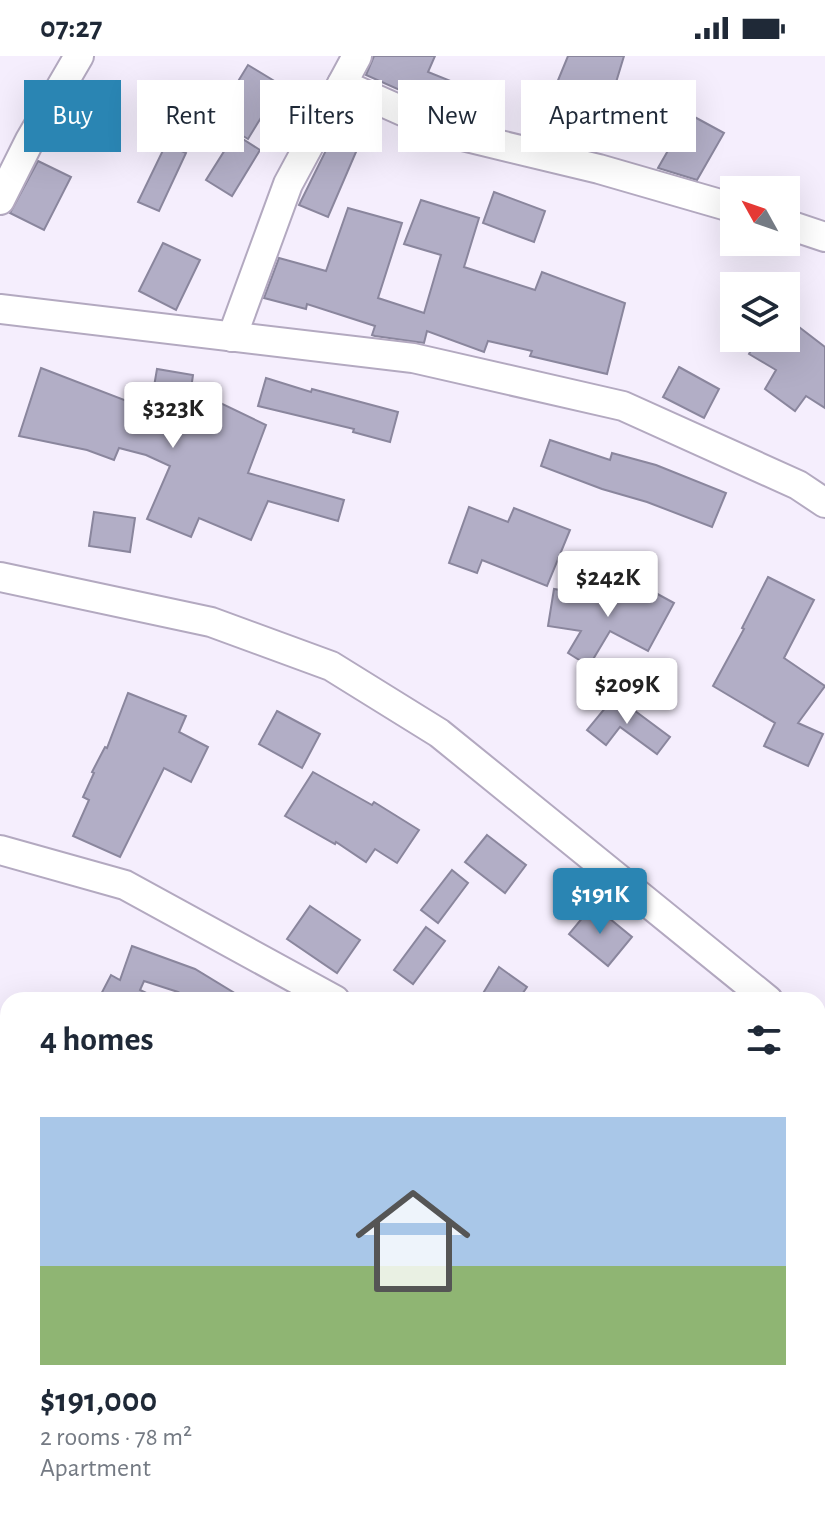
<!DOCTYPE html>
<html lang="en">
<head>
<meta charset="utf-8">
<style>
	body { margin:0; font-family:"Alegreya Sans",sans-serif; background:#f6f6f7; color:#1f2937; height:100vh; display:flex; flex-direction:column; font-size:30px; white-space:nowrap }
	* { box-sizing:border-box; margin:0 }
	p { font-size:26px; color:#747a83 }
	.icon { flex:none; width:44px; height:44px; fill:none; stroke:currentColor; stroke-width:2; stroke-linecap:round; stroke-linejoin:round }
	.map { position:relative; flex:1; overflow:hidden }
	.drawer { position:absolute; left:0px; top:936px; width:826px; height:536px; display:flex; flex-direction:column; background:#fff; border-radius:24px 24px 0 0; box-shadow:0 8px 32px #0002 }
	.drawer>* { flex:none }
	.top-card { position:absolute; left:24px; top:24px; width:778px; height:72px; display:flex; gap:16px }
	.needle { width:52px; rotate:310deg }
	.tools { position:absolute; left:720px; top:120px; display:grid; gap:16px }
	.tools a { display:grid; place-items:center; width:80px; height:80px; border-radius:0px; background:#fff; box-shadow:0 8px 32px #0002; font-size:40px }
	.price { position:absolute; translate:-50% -68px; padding:0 18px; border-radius:8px; background:#fff; color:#222; font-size:26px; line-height:52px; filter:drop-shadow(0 2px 4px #0008) }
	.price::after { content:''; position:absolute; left:50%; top:48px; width:24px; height:18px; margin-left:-12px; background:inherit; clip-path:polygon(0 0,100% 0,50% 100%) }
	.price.on { background:#2a85b3; color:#fff }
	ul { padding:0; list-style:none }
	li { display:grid; align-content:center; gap:16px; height:424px; padding:0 40px }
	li+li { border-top:2px solid #e0e1e3 }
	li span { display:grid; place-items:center; height:248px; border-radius:0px; color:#555 }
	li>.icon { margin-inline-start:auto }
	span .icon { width:144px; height:144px; fill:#fffc; stroke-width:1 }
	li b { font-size:34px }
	h2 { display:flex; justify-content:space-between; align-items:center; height:96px; padding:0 40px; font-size:34px }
	.tag { padding:0 28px; border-radius:0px; background:#fff; box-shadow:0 8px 32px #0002; font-size:28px; line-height:72px }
	.tag.on { background:#2a85b3; color:#fff }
	.status { display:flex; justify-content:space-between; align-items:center; height:56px; padding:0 40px; background:#fff; direction:ltr }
	.status svg { height:22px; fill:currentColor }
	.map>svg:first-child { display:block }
</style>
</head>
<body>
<div class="status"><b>07:27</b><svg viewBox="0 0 49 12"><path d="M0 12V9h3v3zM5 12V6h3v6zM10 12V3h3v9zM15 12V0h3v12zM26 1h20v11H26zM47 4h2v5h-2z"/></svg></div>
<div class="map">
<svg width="825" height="1472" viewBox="0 0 825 1472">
	<rect width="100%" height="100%" fill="#f5eefd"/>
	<g fill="#b2aec6" stroke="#8a869d" stroke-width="2">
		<path d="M 374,0 L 435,0 L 428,16 L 478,36 L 467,64 L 366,19 Z"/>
		<path d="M 568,0 L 624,0 L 614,33 L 617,33 L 602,74 L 547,51 Z"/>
		<path d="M 248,9 L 281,29 L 248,83 L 215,63 Z"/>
		<path d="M 689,58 L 724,77 L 697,124 L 658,112 Z"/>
		<path d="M 235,78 L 260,94 L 232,140 L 206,124 Z"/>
		<path d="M 334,78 L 359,89 L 328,161 L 299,149 Z"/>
		<path d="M 166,88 L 186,97 L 159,155 L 138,146 Z"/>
		<path d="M 38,105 L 71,121 L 44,174 L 10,157 Z"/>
		<path d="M 494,136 L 545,155 L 534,186 L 483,167 Z"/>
		<path d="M 421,144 L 479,162 L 464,211 L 535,234 L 542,216 L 625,247 L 607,318 L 530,300 L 532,295 L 488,285 L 484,296 L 427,275 L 424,287 L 375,280 L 372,279 L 375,270 L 307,248 L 306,253 L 264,242 L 279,202 L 326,215 L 348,152 L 402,167 L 378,242 L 424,257 L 441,199 L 404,188 Z"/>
		<path d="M 163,187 L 200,204 L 176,254 L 139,235 Z"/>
		<path d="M 786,261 L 825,291 L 825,352 L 806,340 L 795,355 L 765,333 L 776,314 L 749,298 L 758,282 L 786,282 Z"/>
		<path d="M 679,311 L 719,333 L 704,362 L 663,341 Z"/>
		<path d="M 41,312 L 150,354 L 157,313 L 193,319 L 191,333 L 266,369 L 248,417 L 344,444 L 338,465 L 268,445 L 251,484 L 199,462 L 191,481 L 147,463 L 170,410 L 146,399 L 119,392 L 114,404 L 87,394 L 19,380 Z"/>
		<path d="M 266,322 L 311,336 L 312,333 L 398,356 L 390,386 L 353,376 L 354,373 L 258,350 Z"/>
		<path d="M 550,384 L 610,404 L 612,397 L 656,409 L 726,437 L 712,471 L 647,446 L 602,433 L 541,410 Z"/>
		<path d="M 469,451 L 508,466 L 514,452 L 570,474 L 547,530 L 482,504 L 477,517 L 449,507 Z"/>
		<path d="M 94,456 L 135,462 L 130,496 L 89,490 Z"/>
		<path d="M 768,521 L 814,544 L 784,602 L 825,630 L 798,667 L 823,678 L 808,710 L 764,690 L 775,667 L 713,630 L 744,573 L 742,572 Z"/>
		<path d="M 641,529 L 674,547 L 648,595 L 610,575 L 589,610 L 568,597 L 581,575 L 548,570 L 554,533 L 632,546 Z"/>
		<path d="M 128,637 L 186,660 L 179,676 L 208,691 L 191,726 L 164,712 L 120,801 L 73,780 L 89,744 L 83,741 L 94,717 L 92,716 L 105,691 L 107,692 Z"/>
		<path d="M 615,640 L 670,681 L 657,698 L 620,671 L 606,689 L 587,674 Z"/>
		<path d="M 277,655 L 320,678 L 302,712 L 259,688 Z"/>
		<path d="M 313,716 L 372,749 L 374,746 L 419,774 L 397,807 L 375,793 L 366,806 L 336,786 L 335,788 L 285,760 Z"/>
		<path d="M 487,779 L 526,809 L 505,837 L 465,806 Z"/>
		<path d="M 452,814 L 468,827 L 438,867 L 421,854 Z"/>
		<path d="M 593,849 L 632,881 L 608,910 L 569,878 Z"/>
		<path d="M 310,850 L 360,884 L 337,917 L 287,883 Z"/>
		<path d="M 426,871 L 445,885 L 413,928 L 394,914 Z"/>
		<path d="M 132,890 L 195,913 L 246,944 L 191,944 L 178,936 L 144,925 L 140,934 L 161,944 L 98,944 L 111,919 L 120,924 Z"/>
		<path d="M 499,911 L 527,931 L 518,944 L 479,944 Z"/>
	</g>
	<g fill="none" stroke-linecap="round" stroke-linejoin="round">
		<defs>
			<g id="street">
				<path d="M 342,28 L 454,78 L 599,113 L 734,152"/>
				<path d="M 0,144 L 30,84 L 79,0"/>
				<path d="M 786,168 L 825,181"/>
				<path d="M 0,253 L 413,302 L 623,350 L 798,429 L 825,447"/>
				<path d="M 232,281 L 288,128 L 357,0"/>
				<path d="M 0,521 L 211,566 L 331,610 L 439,677 L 768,944"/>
				<path d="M 0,794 L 125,829 L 335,944"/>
				<path d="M 818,984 L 825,990"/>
				<path d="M 0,1072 L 8,1077"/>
				<path d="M 818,1315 L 825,1321"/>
				<path d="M 0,1433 L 8,1437"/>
				<path d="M 57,1464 L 72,1472"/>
				<path d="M 564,1464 L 574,1472"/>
			</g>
		</defs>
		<use href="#street" stroke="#b3a9c0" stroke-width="32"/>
		<use href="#street" stroke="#fff" stroke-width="28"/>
	</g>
</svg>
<div class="tools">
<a><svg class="needle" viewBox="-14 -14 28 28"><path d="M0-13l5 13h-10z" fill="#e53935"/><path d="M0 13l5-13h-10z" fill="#747a83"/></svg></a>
<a><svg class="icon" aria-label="layers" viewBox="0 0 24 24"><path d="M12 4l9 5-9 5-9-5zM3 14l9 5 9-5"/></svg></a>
</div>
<b class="price" style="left:173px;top:394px">$323K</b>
<b class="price" style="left:608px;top:563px">$242K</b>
<b class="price" style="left:627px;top:670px">$209K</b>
<b class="price on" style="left:600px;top:880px">$191K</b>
<div class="top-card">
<a class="tag on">Buy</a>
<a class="tag">Rent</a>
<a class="tag">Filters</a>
<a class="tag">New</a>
<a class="tag">Apartment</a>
</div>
<section class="drawer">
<h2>4 homes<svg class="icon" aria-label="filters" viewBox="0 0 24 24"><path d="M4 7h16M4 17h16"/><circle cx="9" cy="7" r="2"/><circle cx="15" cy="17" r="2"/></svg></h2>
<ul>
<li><span style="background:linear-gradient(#a9c7e8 60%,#8fb573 0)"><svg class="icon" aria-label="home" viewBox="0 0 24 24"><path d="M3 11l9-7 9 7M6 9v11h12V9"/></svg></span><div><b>$191,000</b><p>2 rooms · 78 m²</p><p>Apartment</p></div></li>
</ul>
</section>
</div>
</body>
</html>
